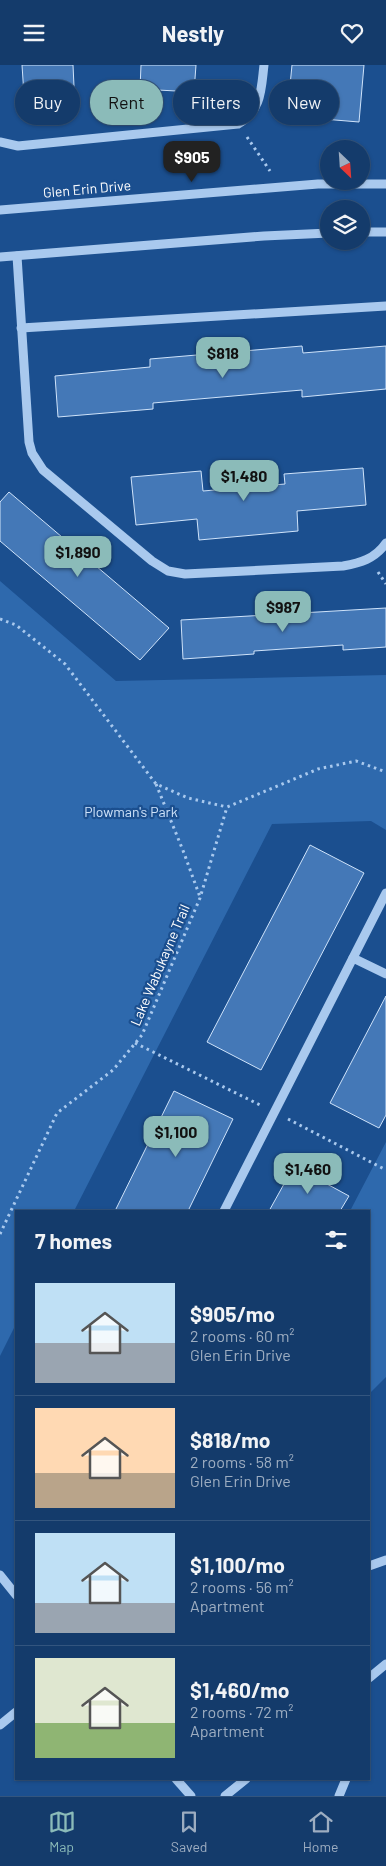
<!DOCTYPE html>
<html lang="en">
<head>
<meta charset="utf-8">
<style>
	body { margin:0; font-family:Barlow,sans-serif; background:#1d4271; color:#f1f3f6; height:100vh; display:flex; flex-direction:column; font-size:19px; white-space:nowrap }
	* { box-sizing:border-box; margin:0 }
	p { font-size:16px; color:#9dadc1 }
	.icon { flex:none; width:28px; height:28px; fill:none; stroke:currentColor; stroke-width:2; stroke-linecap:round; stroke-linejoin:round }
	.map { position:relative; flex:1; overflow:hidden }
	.details { position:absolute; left:15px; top:1145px; width:355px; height:570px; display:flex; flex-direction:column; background:#143b6b; border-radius:0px; box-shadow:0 1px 4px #0004,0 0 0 1px #33557e }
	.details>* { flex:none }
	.banner { position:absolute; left:15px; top:15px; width:356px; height:45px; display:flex; gap:10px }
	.needle { width:32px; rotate:155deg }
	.fabs { position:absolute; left:320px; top:75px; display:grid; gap:10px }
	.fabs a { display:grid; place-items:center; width:50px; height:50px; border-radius:50%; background:#143b6b; box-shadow:0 1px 4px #0004,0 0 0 1px #33557e; font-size:25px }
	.price { position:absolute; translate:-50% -42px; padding:0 11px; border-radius:10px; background:#8bbbb9; color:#111; font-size:16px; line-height:32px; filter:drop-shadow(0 1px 2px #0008) }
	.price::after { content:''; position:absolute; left:50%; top:30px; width:15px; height:11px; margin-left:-8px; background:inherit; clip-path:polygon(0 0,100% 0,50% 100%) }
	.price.selected { background:#222; color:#fff }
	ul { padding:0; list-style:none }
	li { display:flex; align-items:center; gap:15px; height:125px; padding:0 20px }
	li+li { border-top:1px solid #33557e }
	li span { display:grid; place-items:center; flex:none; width:140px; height:100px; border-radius:0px; color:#555 }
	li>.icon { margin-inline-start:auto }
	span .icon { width:60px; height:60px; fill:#fffc; stroke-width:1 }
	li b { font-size:21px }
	h2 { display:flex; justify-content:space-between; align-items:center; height:60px; padding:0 20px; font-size:21px }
	.tag { padding:0 18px; border-radius:22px; background:#143b6b; box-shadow:0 1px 4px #0004,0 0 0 1px #33557e; font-size:18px; line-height:45px }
	.tag.selected { background:#8bbbb9; color:#111 }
	header { display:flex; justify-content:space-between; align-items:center; height:65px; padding:0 20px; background:#143b6b; font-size:22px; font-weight:700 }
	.menu { display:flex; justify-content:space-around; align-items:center; height:70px; border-top:1px solid #33557e; background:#143b6b; font-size:14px; color:#9dadc1 }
	.menu a { display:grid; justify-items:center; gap:2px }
	.menu .selected { color:#8bbbb9 }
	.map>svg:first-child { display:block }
</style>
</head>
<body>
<header><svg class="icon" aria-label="menu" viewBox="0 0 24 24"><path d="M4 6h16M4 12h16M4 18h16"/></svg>Nestly<svg class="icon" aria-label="heart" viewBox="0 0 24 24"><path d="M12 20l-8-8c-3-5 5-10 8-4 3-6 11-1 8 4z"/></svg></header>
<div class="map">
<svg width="386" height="1731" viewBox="0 0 386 1731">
	<rect width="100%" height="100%" fill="#1b4f8f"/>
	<g fill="#2e69ad">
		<path d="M 0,516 L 116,616 L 386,610 L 386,765 L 371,756 L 272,759 L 74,1146 L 16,1146 L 16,1259 L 0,1291 Z"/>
		<path d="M 386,1077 L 386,1312 L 369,1329 L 369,1146 L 350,1146 Z"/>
	</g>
	<g fill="#4478b7" stroke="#cfe3fa">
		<path d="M 22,0 L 73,0 L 75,43 L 25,45 Z"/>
		<path d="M 141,0 L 196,0 L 194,27 L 140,24 Z"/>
		<path d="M 292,0 L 364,0 L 359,57 L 287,51 Z"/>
		<path d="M 302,281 L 303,288 L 386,281 L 386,324 L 302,332 L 302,325 L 153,338 L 153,344 L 58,352 L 55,311 L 150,302 L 150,294 Z"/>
		<path d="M 363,403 L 366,440 L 297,446 L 298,466 L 199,475 L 197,454 L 136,460 L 131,412 L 201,406 L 203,426 L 285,419 L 284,409 Z"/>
		<path d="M 9,427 L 169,563 L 140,595 L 0,476 L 0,437 Z"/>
		<path d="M 386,543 L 386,582 L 343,585 L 343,580 L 254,586 L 254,589 L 183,594 L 181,555 Z"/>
		<path d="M 310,780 L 364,808 L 261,1005 L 207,977 Z"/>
		<path d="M 386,931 L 386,1050 L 379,1063 L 330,1038 Z"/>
		<path d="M 174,1026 L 233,1054 L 188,1146 L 115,1146 Z"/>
		<path d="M 294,1101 L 349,1131 L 340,1146 L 269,1146 Z"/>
	</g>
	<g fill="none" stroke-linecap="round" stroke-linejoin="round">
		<g stroke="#a9c9ee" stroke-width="3" stroke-dasharray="2.5 4" stroke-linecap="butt">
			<path d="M 247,72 L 270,106"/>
			<path d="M 378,507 L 386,519"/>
			<path d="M 0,554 L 16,560 L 65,599 L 156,719 L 188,733 L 227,742"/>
			<path d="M 156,719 L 184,788 L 200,832"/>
			<path d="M 135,978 L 260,1040"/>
			<path d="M 288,1054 L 386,1105"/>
			<path d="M 0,1169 L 57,1048 L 113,1005 L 142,970 L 200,833 L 227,742 L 318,704 L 356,696 L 386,707"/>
		</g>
		<g stroke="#a9c9ee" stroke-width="9">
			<path d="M 0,77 L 18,81 L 238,59 C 262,45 261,25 264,0"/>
			<path d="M 0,145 L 318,119 L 386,119"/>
			<path d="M 361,167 L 386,167"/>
			<path d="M 17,191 L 29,377 L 32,388 L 43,405 L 152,496 L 168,506 L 185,509 L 343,501 C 360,498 375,494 386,478"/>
			<path d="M 0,192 L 264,171 L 329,168"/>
			<path d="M 21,263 L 386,241"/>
			<path d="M 353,893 L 386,909"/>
			<path d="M 224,1146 L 386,828"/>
			<path d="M 369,1501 L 386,1495"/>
			<path d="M 0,1510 L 16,1530"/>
			<path d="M 369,1613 L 386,1599"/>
			<path d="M 0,1660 L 16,1647"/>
			<path d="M 176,1714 L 191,1731"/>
			<path d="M 225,1731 L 246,1714"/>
			<path d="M 339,1731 L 346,1714"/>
		</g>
	</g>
	<g text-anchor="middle" stroke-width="4.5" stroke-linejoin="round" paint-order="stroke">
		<g font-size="14" fill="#fff" stroke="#1b4f8f">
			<text transform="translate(87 124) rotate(-5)" y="5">Glen Erin Drive</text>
			<text transform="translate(160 900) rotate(-67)" y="5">Lake Wabukayne Trail</text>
		</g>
		<g font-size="14" fill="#cfe3fa" stroke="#1b4f8f">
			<text x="131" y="752">Plowman's Park</text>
		</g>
	</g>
</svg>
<div class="fabs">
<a><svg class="needle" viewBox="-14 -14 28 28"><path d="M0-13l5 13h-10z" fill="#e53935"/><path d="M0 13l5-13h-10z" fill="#9dadc1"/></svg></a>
<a><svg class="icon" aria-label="layers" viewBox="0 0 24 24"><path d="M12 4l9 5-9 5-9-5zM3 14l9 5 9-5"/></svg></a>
</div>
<b class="price selected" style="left:192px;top:118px">$905</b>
<b class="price" style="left:223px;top:314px">$818</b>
<b class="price" style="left:244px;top:437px">$1,480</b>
<b class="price" style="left:78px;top:513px">$1,890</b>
<b class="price" style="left:283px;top:568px">$987</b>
<b class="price" style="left:176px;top:1093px">$1,100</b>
<b class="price" style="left:308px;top:1130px">$1,460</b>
<div class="banner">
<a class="tag">Buy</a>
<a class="tag selected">Rent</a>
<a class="tag">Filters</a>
<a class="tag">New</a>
</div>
<section class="details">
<h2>7 homes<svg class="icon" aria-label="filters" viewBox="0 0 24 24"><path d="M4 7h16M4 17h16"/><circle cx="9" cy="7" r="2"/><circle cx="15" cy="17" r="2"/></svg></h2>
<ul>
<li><span style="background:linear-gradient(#bfe0f5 60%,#9aa5b1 0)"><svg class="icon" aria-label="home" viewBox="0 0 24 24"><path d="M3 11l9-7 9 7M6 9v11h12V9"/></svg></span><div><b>$905/mo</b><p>2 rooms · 60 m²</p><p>Glen Erin Drive</p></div></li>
<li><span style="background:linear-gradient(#ffd9b3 65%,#b9a48a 0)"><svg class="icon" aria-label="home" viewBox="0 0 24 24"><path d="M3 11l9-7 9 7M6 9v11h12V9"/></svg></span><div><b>$818/mo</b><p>2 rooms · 58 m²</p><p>Glen Erin Drive</p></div></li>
<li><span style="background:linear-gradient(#bfe0f5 70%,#9aa5b1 0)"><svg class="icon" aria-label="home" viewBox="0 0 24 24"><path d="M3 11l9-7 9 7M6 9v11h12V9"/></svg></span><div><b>$1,100/mo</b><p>2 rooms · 56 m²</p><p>Apartment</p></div></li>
<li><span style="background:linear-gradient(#dfe7d0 65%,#8fb573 0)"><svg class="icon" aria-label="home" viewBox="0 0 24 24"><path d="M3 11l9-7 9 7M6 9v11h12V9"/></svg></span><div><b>$1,460/mo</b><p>2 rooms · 72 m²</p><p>Apartment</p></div></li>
</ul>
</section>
</div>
<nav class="menu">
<a class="selected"><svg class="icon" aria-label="map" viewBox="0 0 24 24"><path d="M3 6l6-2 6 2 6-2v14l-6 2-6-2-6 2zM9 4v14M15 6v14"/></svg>Map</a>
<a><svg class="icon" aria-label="saved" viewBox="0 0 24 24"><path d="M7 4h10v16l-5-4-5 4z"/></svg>Saved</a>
<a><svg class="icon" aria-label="home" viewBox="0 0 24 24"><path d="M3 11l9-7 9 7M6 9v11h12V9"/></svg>Home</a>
</nav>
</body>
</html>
